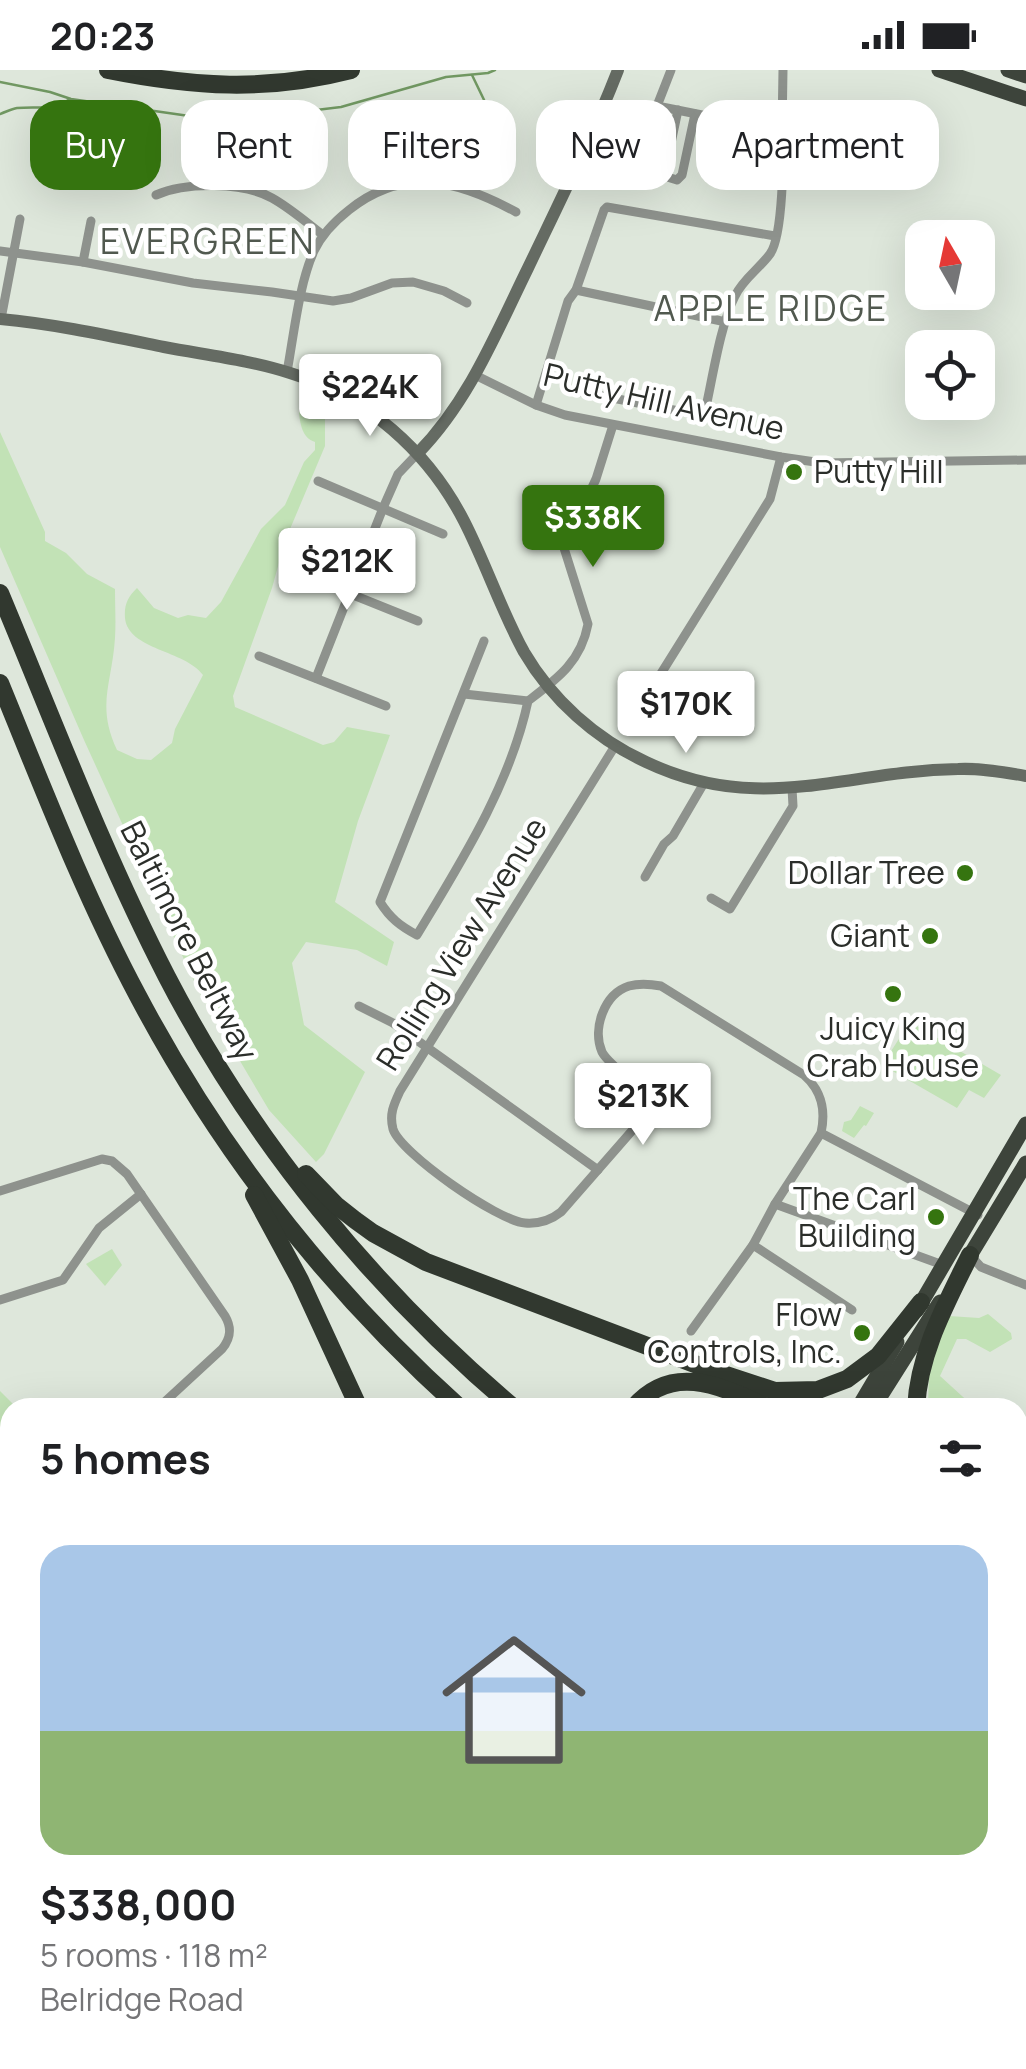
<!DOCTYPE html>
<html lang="en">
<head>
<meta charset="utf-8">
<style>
	body { margin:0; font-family:Manrope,sans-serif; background:#f6f6f6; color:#202124; height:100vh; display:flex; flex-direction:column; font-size:38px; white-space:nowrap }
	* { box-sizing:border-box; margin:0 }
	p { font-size:32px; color:#757577 }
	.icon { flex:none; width:55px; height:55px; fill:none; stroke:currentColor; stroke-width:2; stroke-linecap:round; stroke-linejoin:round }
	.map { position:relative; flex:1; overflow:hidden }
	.details { position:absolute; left:0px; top:1328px; width:1028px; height:672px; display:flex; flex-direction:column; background:#fff; border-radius:30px 30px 0 0; box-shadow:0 10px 40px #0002 }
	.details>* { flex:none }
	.banner { position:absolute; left:30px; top:30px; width:968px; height:90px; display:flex; gap:20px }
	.needle { width:65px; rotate:351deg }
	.buttons { position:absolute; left:905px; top:150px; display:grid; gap:20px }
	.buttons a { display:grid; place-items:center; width:90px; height:90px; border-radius:20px; background:#fff; box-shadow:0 10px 40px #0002; font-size:50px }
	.price { position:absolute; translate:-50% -85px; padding:0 22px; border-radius:10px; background:#fff; color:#222; font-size:32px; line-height:65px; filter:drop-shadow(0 2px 5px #0008) }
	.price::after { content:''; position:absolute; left:50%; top:60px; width:30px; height:22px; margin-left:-15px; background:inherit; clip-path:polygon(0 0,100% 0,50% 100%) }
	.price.on { background:#35740f; color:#fff }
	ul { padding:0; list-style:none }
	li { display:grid; align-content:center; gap:20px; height:530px; padding:0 40px }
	li span { display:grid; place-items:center; height:310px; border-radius:30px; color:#555 }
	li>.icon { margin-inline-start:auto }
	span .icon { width:180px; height:180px; fill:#fffc; stroke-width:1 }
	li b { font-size:42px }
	h2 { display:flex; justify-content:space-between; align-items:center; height:120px; padding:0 40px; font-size:42px }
	.chip { padding:0 35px; border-radius:30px; background:#fff; box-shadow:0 10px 40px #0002; font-size:35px; line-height:90px }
	.chip.on { background:#35740f; color:#fff }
	.status { display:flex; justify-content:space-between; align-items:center; height:70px; padding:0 50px; background:#fff; direction:ltr }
	.status svg { height:28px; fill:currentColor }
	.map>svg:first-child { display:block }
</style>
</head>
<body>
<div class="status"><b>20:23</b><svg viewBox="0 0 49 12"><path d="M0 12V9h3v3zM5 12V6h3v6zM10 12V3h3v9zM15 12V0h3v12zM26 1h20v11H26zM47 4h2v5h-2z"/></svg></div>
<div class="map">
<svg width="1026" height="1999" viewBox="0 0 1026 1999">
	<rect width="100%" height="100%" fill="#dee7db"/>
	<g fill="#c2e2b6">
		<path d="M 306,340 L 325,346 L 325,376 L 285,471 L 272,518 L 233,626 L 235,637 L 323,675 L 334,672 L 347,657 L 390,665 L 358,751 L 335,832 L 394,872 L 387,896 L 357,880 L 306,872 L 292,893 L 304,955 L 365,1002 L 324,1084 L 316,1092 L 269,1040 L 198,920 L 84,670 L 0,477 L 0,362 L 45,462 L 45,471 L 66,483 L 87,504 L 115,519 C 115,536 116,552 115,568 C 112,614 96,635 117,680 L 137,689 L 151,690 L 172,673 L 175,659 L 203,605 C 185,580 128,580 125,548 C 124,534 128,527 137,518 L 154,538 L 178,548 L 188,545 L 206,548 L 221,532 L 261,459 L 285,435 L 304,392 L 315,380 L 315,372 C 302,368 300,353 299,342 Z"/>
		<path d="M 910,952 L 1001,1005 L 984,1028 L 969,1020 L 957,1038 L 882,995 Z"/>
		<path d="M 860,1036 L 874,1043 L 866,1056 L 864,1055 L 854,1068 L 842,1061 L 844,1052 L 851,1050 Z"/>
		<path d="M 112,1179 L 122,1195 L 105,1216 L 86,1194 Z"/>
		<path d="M 988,1244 L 1011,1263 L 1012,1269 L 990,1282 L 966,1269 L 957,1269 L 940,1306 L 974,1337 L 928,1338 L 929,1298 L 949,1246 L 979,1248 Z"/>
		<path d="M 0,1321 L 16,1337 L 10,1338 L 10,1962 L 0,1974 Z"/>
	</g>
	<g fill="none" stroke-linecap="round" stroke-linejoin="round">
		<g stroke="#719862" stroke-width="2.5">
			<path d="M 472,5 L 486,34"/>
			<path d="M 0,12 L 50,22 L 71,29 L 224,51 L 341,37 L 446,7 L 488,3 L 495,0"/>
			<path d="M 0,44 C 6,42 11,39 17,38 C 37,36 52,41 70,29"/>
			<path d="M 0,1840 L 4,1838 L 5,1823 L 10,1818"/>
			<path d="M 0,1889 L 10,1895"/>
			<path d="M 614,1990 L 622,1999"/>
		</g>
		<g stroke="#8e928d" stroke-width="9">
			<path d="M 678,40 L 664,106 L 677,110 L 682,105 L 695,44"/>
			<path d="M 782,61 L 783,0"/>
			<path d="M 156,125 C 186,112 243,112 272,128 C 290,138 307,153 323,165"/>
			<path d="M 0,181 L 83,192 L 193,213 L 272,222 L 333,231 L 351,228 L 392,213 L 413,212 L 444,221 L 467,233"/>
			<path d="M 83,192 L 91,151"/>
			<path d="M 576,220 L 726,252"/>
			<path d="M 1,249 L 20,149"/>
			<path d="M 287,302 C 294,264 299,214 314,181 C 322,164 335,151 349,140 C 405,95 459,111 516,142"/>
			<path d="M 475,305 L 536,335 L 565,345 L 781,387 L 822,393 L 1026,390"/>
			<path d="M 582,322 L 704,346 C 712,312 720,255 735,226 C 743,209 759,199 770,184 C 783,166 784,85 782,61 L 657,36 L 671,0"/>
			<path d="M 536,335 L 568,231 L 576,220 L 604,140 L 607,137 L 775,166"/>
			<path d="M 318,411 L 443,464"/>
			<path d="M 291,500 L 418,551"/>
			<path d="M 484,571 L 380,832 C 390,848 400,856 417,865 C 461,792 510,715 528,631"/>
			<path d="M 259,586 L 386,636"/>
			<path d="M 316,608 L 383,438 L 398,404 L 418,383"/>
			<path d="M 464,624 L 528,631 C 557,609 581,592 588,554 L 564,478 L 596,409 L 613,355"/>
			<path d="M 627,658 L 770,429 L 781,387"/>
			<path d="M 615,676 L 400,1021 C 394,1034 389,1044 393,1059 C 400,1083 498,1151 525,1153 C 538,1154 551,1150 561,1142 L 658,1031"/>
			<path d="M 645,807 L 664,774 L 673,766 L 704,713"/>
			<path d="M 711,828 L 730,839 L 793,736 L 792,718"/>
			<path d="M 359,936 L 393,953 L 598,1100"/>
			<path d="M 821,1063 L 978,1145"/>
			<path d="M 0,1121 L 102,1089 L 112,1091 L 127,1104 L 225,1246 C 232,1258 231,1268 222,1279 L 158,1338"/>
			<path d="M 775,1134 L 943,1195"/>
			<path d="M 753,1175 L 852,1240"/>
			<path d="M 970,1185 L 981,1197 L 1026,1215"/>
			<path d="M 0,1230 L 63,1210 L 99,1158 L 141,1124"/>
			<path d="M 691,1261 L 753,1175 L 775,1134 L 821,1063 C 826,1040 822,1021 804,1005 L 661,916 C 650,914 640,913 629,916 C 604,924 592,959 602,982 C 608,994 661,1036 675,1042 C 681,1044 691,1043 698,1043"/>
			<path d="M 1018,1921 L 1026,1910"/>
			<path d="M 976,1990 L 1007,1999"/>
		</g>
		<g stroke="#656b63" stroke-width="12">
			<path d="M 0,249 C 55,254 110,266 164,277 C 206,285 250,290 290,303 C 366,326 428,381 464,451 C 486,494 501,540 524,582 C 552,630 596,669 646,692 C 760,746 844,701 958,699 C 981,698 1004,702 1026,706"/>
			<path d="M 418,383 C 469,331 496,263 528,198 C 559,133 592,67 618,0"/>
		</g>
		<path stroke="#494f47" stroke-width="15" d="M 444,1999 L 450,1990"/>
		<g stroke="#3d443b" stroke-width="15">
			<path d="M 939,0 L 1026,29"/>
			<path d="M 1008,0 L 1026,6"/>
			<path d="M 966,1192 L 1026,1093"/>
			<path d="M 917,1240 L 1026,1054"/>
			<path d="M 858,1338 L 897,1272"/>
			<path d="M 873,1338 L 940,1232"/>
		</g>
		<g stroke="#31382f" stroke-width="18">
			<path d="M 108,0 C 193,17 266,22 351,0"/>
			<path d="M 0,523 C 54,652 103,783 167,907 C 252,1071 373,1219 514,1338"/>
			<path d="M 0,613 C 43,718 84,825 138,926 C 220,1081 330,1221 460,1338"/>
			<path d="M 306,1104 L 336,1135 L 355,1150 L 373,1163 L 426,1192 L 708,1299 L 775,1321 L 818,1320 L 847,1309 L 878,1286 L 921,1232"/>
			<path d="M 254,1125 L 300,1210 L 359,1338"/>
			<path d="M 633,1338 C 673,1291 722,1317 769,1338"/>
			<path d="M 916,1338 C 919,1282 946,1234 970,1185"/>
			<path d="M 1018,1539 L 1026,1551"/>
			<path d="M 1018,1672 L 1026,1678"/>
			<path d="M 1018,1714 L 1026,1719"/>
			<path d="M 1018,1799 L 1026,1801"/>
		</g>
	</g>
	<g fill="#35740f" stroke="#fff" stroke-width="4">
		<circle cx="794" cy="402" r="10"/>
		<circle cx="965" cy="803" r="10"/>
		<circle cx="930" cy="866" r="10"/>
		<circle cx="893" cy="924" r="10"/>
		<circle cx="936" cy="1147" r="10"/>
		<circle cx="862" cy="1263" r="10"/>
	</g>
	<g text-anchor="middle" stroke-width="9" stroke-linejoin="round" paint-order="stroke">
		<g font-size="32" fill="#2b2e2a" stroke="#fff">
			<text transform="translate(664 332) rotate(13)" y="11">Putty Hill Avenue</text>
			<text transform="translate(189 871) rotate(63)" y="11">Baltimore Beltway</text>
			<text transform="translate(462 874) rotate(-58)" y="11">Rolling View Avenue</text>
		</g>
		<g font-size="32" fill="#2b2e2a" stroke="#fff" text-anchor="end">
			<text x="814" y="413" text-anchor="start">Putty Hill</text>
			<text x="945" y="814">Dollar Tree</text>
			<text x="910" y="877">Giant</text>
			<text x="893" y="970" text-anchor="middle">Juicy King<tspan x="893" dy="37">Crab House</tspan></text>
			<text x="916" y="1140">The Carl<tspan x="916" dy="37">Building</tspan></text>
			<text x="842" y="1256">Flow<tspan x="842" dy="37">Controls, Inc.</tspan></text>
		</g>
		<g font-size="35" letter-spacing="2.5" fill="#51594f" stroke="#fff">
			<text x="208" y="184">EVERGREEN</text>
			<text x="771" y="251">APPLE RIDGE</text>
		</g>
	</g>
</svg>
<div class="buttons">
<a><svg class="needle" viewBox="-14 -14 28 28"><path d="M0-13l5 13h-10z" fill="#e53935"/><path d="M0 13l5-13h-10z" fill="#757577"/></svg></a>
<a><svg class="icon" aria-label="locate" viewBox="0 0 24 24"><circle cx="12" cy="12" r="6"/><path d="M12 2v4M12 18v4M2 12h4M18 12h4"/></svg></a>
</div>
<b class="price" style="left:370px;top:369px">$224K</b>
<b class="price on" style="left:593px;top:500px">$338K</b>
<b class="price" style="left:347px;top:543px">$212K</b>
<b class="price" style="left:686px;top:686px">$170K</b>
<b class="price" style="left:643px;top:1078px">$213K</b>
<div class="banner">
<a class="chip on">Buy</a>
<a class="chip">Rent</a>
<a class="chip">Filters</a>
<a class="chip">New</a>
<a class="chip">Apartment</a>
</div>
<section class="details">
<h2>5 homes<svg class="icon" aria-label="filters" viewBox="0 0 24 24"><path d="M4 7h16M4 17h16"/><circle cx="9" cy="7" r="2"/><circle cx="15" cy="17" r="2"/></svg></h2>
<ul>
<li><span style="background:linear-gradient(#a9c7e8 60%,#8fb573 0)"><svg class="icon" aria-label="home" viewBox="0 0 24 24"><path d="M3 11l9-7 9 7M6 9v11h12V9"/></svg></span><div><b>$338,000</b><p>5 rooms · 118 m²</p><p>Belridge Road</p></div></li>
</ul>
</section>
</div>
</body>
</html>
